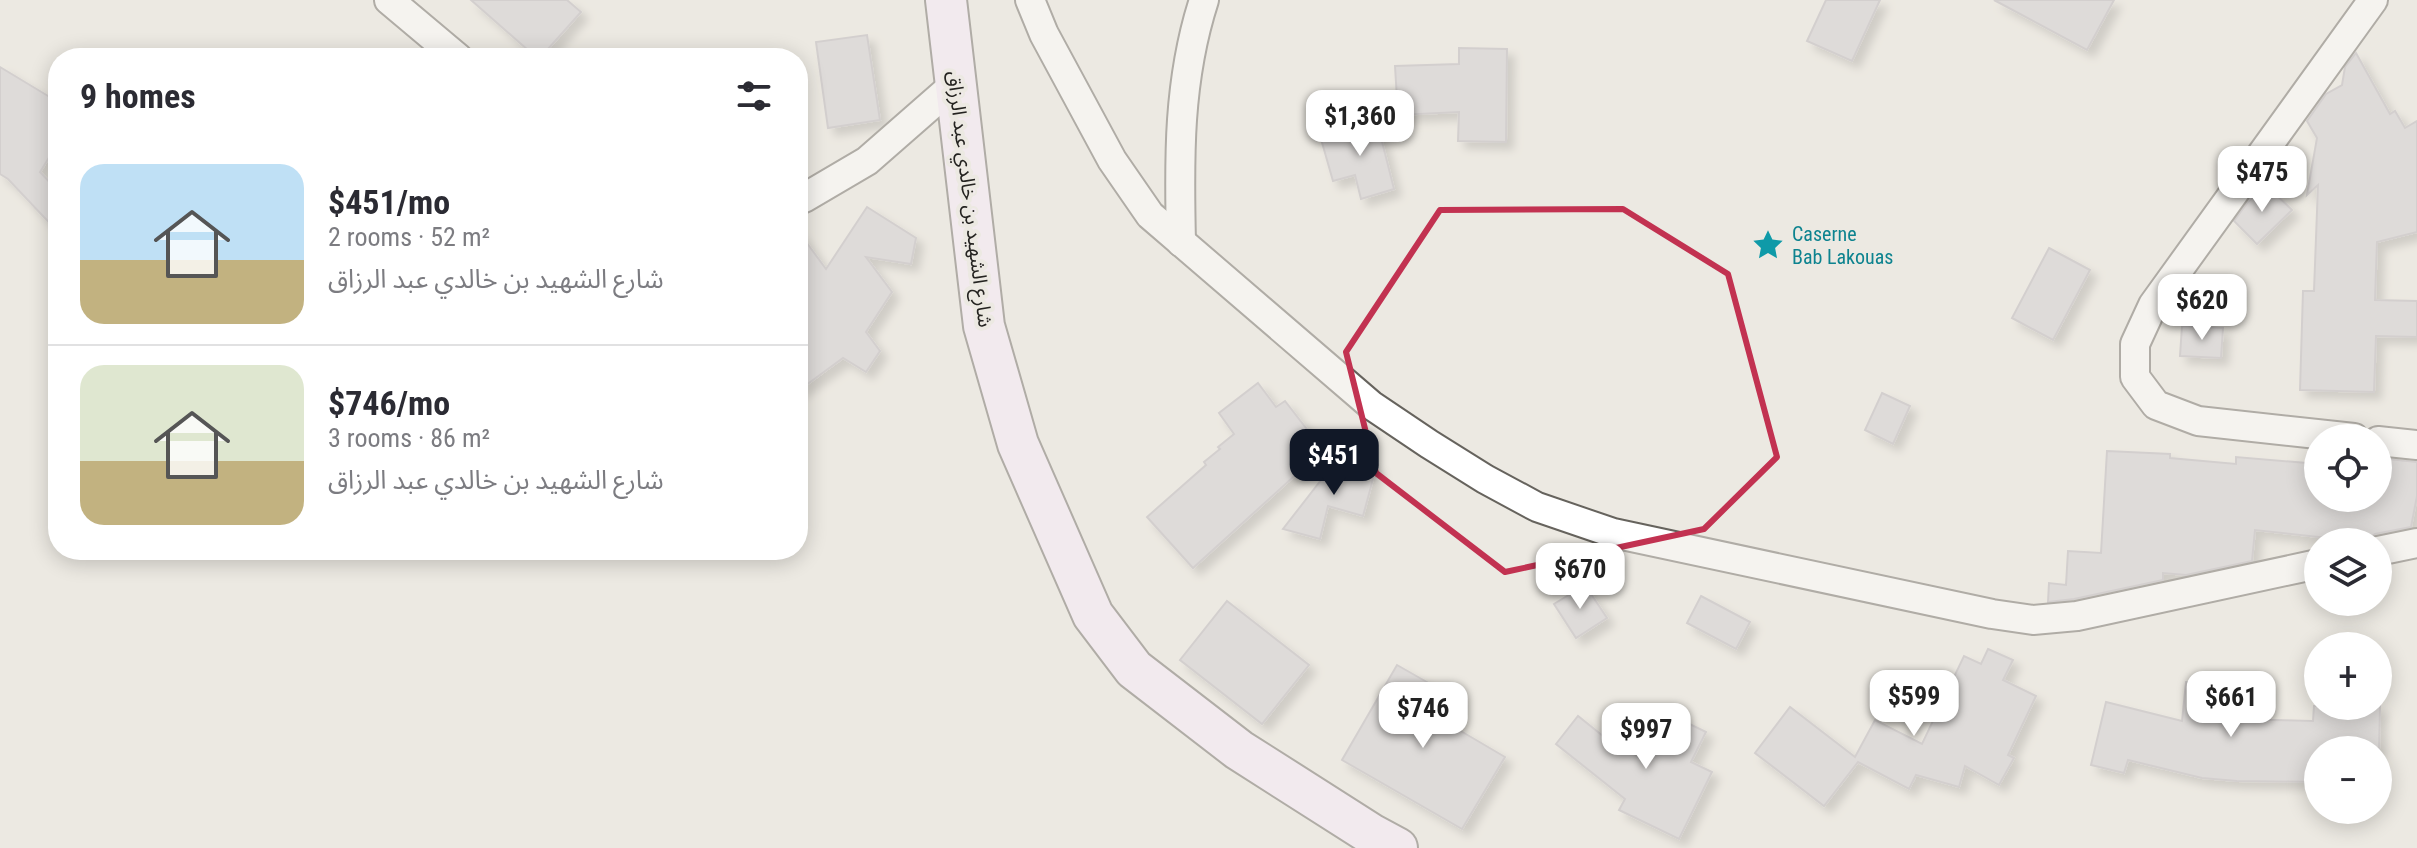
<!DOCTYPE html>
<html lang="en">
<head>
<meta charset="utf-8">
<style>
	body { margin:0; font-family:"Roboto Condensed","Noto Sans Arabic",sans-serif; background:#f7f7f7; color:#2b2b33; height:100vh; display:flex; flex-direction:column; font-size:30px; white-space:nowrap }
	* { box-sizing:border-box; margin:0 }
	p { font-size:26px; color:#7c7c81 }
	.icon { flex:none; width:44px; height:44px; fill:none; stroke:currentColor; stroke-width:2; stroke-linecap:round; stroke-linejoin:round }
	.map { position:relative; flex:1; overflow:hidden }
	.side { position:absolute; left:48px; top:48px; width:760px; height:512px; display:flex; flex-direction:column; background:#fff; border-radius:32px; box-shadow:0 4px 20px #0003 }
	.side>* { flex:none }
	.fabs { position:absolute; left:2304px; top:424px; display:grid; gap:16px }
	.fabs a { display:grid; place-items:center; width:88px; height:88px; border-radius:50%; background:#fff; box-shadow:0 4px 20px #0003; font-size:40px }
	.price { position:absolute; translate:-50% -68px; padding:0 18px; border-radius:16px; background:#fff; color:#222; font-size:26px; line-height:52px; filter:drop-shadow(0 2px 4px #0008) }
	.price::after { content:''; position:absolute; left:50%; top:48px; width:24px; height:18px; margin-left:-12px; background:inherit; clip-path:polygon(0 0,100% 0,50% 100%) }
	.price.on { background:#111827; color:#fff }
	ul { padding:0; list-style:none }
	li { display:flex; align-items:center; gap:24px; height:200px; padding:0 32px }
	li+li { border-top:2px solid #e1e1e2 }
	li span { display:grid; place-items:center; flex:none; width:224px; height:160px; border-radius:24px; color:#555 }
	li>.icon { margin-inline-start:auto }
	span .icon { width:96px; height:96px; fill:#fffc; stroke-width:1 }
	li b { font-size:34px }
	h2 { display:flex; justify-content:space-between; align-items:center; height:96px; padding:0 32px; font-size:34px }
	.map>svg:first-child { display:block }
</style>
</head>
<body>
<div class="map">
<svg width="2417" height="848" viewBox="0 0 2417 848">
	<defs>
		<filter id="shadow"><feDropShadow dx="7" dy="7" stdDeviation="4" flood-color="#0004"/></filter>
	</defs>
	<rect width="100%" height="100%" fill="#ece9e2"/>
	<g fill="#cdc9cf" stroke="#b4b0b7" stroke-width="2" filter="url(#shadow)">
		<path d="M 471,0 L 567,0 L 581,12 L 540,58 L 537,58 Z"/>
		<path d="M 1826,0 L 1880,0 L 1852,61 L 1807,41 Z"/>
		<path d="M 1994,0 L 2114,0 L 2087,50 Z"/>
		<path d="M 867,35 L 880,120 L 828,128 L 816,42 Z"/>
		<path d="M 1459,48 L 1507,49 L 1506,142 L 1458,141 L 1459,112 L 1398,115 L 1395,66 L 1459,64 Z"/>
		<path d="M 2356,53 L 2390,114 L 2395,111 L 2405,128 L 2417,121 L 2417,232 L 2377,242 L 2375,300 L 2417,301 L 2417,337 L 2376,336 L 2374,392 L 2300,390 L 2303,291 L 2314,291 L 2318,185 L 2307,195 L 2317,138 L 2307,121 L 2326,94 L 2342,85 L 2345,67 Z"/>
		<path d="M 0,67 L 58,102 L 58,143 L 40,172 L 58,191 L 58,232 L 8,179 L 0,174 Z"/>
		<path d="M 1376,118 L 1394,189 L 1361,199 L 1355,175 L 1333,181 L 1321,139 L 1348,132 L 1346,126 Z"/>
		<path d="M 2266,185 L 2292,210 L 2257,244 L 2234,221 L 2248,202 Z"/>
		<path d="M 867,207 L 916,238 L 911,264 L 866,257 L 892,292 L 866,332 L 880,351 L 866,372 L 843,358 L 798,391 L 798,231 L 826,269 Z"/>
		<path d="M 2049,248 L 2090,270 L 2053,340 L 2012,318 Z"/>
		<path d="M 2182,326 L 2223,328 L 2221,358 L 2180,356 Z"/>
		<path d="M 1258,383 L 1276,407 L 1285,401 L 1323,450 L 1193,568 L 1147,517 L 1206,465 L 1204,462 L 1220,449 L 1218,447 L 1234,434 L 1219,413 Z"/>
		<path d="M 1882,393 L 1910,406 L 1893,444 L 1865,430 Z"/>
		<path d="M 2107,451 L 2170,454 L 2170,458 L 2236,464 L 2236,457 L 2318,464 L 2318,498 L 2378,498 L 2378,458 L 2417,462 L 2417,496 L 2411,527 L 2375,534 L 2364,542 L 2255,530 L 2252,561 L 2186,575 L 2163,573 L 2163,580 L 2074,599 L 2048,602 L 2049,583 L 2066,585 L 2068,551 L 2101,553 Z"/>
		<path d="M 1342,453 L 1341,458 L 1376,468 L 1363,516 L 1328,506 L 1320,539 L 1283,529 Z"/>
		<path d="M 1585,585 L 1607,618 L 1576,638 L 1554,604 Z"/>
		<path d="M 1701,596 L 1750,622 L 1736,649 L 1687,623 Z"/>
		<path d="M 1227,601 L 1309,665 L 1262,724 L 1180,660 Z"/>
		<path d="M 1988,649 L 2013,660 L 2003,680 L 2036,696 L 2008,755 L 2014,758 L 1999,785 L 1965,766 L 1959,787 L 1916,775 L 1909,789 L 1858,762 L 1824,806 L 1755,753 L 1790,707 L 1855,757 L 1875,720 L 1922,744 L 1964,656 L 1981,664 Z"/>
		<path d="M 1397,665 L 1455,698 L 1442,720 L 1505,757 L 1462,829 L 1342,760 Z"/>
		<path d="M 2186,682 L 2238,687 L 2235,719 L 2313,721 L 2314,706 L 2380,706 L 2379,750 L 2318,750 L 2318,782 L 2237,781 L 2202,778 L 2128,760 L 2124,773 L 2091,765 L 2106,702 L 2182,721 Z"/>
		<path d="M 1667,713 L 1706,732 L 1691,762 L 1712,772 L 1679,839 L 1619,810 L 1625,799 L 1556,744 L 1578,716 L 1608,740 L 1611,736 L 1643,761 Z"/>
	</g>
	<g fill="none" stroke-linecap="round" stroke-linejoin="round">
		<defs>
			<g id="minor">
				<path d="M 389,0 L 458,58"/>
				<path d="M 1030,0 L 1044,34 L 1112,160 L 1150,215 L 1371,405 L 1429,444 L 1485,479 L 1537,507 L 1613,533 L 1992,614 L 2033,620 L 2077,616 L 2318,564"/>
				<path d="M 798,198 L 804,198 L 867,161 L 955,84"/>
				<path d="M 1181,242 C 1179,159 1178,80 1204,0"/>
				<path d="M 2354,438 L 2198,421 L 2156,405 L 2135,377 L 2135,344 L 2153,305 L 2373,0"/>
				<path d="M 2378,441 L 2417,445"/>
				<path d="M 2378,551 L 2417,543"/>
			</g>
			<path id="secondary" d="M 946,0 L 984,326 L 1018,444 L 1093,615 L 1134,669 L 1239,750 L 1371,834 L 1397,848"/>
		</defs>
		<use href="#minor" stroke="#66635d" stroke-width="32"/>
		<use href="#secondary" stroke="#66635d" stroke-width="44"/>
		<use href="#minor" stroke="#fff" stroke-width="28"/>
		<use href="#secondary" stroke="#f8eafd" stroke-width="40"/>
	</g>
	<path d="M0 0H2417V848H0ZM 1623,209 L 1728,274 L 1777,457 L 1704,529 L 1505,572 L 1376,473 L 1346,352 L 1440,210 Z" fill="#ece9e2" fill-opacity=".55" fill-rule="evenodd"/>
	<path fill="none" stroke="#c23251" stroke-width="6" stroke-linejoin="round" d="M 1623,209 L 1728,274 L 1777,457 L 1704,529 L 1505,572 L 1376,473 L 1346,352 L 1440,210 Z"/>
	<defs>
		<symbol id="sight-bare" viewBox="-9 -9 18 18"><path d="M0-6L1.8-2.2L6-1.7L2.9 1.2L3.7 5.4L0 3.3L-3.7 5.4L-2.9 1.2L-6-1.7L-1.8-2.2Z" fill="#0f9aa8" stroke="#ece9e2" stroke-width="2.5" paint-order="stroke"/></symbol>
	</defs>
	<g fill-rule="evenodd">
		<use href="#sight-bare" x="1746" y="223" width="44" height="44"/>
	</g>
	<g text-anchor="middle" stroke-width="8" stroke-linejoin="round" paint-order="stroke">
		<g font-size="20" fill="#242320" stroke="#ece9e2">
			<text transform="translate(970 199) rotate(83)" y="7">شارع الشهيد بن خالدي عبد الرزاق</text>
		</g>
		<g font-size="20" fill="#0d838f" stroke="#ece9e2" text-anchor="start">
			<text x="1792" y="241">Caserne<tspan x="1792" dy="23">Bab Lakouas</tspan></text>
		</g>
	</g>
</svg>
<div class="fabs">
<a><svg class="icon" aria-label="locate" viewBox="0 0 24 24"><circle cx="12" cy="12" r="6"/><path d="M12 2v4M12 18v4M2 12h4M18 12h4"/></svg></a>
<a><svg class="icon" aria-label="layers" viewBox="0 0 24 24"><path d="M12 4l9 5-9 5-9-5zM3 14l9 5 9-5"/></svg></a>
<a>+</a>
<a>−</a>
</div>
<b class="price" style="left:1360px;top:158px">$1,360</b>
<b class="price" style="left:2262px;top:214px">$475</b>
<b class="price" style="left:2202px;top:342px">$620</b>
<b class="price on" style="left:1334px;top:497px">$451</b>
<b class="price" style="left:1580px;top:611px">$670</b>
<b class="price" style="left:1914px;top:738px">$599</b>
<b class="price" style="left:2231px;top:739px">$661</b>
<b class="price" style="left:1423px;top:750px">$746</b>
<b class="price" style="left:1646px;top:771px">$997</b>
<section class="side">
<h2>9 homes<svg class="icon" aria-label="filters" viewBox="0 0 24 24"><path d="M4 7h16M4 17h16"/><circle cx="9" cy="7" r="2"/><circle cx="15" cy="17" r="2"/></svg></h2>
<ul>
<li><span style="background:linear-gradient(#bfe0f5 60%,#c2b280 0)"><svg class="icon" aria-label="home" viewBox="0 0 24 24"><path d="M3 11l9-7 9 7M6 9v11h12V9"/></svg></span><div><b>$451/mo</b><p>2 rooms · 52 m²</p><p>شارع الشهيد بن خالدي عبد الرزاق</p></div></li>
<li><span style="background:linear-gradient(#dfe7d0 60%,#c2b280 0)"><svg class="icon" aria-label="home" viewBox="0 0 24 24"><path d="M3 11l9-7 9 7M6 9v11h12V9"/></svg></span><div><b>$746/mo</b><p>3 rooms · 86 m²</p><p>شارع الشهيد بن خالدي عبد الرزاق</p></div></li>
</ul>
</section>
</div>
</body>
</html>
